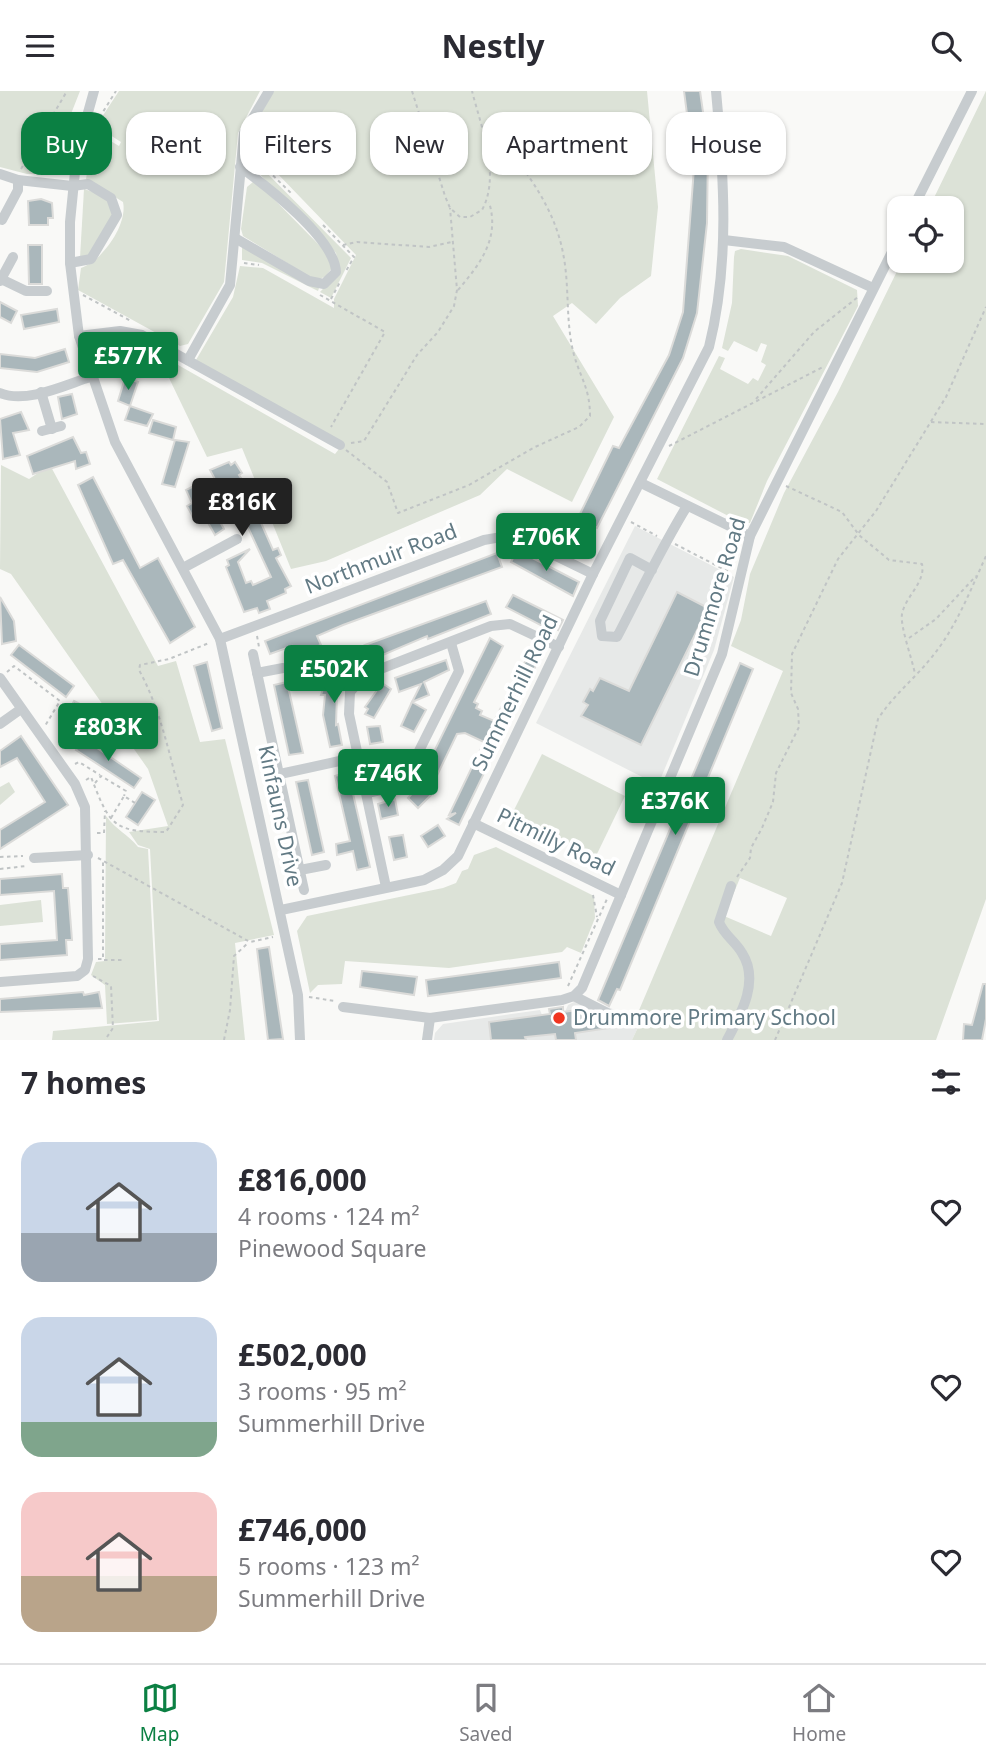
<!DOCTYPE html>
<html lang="en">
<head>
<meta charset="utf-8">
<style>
	body { margin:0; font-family:"Noto Sans",sans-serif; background:#f7f7f7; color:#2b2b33; height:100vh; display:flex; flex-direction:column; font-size:26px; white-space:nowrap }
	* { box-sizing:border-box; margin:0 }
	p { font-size:23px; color:#7c7c81 }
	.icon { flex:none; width:38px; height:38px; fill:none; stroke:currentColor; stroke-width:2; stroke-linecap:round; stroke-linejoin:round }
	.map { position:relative; height:949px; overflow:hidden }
	.details { display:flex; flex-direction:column; background:#fff; flex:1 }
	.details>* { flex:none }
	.banner { position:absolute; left:21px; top:21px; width:945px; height:63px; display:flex; gap:14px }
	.fabs { position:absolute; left:887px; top:105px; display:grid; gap:14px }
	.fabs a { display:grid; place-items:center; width:77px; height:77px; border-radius:14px; background:#fff; box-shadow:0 2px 5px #0004; font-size:35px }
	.price { position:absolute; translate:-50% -60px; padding:0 16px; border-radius:7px; background:#0b8043; color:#fff; font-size:23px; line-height:46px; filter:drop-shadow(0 2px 4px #0008) }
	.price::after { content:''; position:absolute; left:50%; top:42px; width:21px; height:16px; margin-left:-10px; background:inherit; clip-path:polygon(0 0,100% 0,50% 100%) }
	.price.current { background:#222; color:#fff }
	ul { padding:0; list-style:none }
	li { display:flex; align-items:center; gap:21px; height:175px; padding:0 21px }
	li span { display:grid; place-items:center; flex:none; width:196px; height:140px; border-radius:21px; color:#555 }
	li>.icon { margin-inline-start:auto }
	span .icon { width:84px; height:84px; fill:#fffc; stroke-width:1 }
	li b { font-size:30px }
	h2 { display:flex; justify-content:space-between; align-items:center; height:84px; padding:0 21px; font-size:30px }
	.chip { padding:0 24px; border-radius:21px; background:#fff; box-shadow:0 2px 5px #0004; font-size:24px; line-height:63px }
	.chip.current { background:#0b8043; color:#fff }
	header { display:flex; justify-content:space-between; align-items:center; height:91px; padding:0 21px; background:#fff; font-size:32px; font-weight:700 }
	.dock { display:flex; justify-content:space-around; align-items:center; height:98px; border-top:2px solid #e1e1e2; background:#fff; font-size:19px; color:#7c7c81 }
	.dock a { display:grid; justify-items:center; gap:4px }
	.dock .current { color:#0b8043 }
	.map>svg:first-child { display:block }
</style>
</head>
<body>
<header><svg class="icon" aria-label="menu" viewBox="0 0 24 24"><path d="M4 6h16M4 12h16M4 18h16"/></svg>Nestly<svg class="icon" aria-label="search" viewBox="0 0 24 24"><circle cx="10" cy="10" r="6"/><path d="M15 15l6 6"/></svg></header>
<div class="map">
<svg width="986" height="949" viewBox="0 0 986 949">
	<rect width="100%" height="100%" fill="#f9f9f7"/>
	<g fill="#e7e9e8">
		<path d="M 635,435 L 734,486 L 714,559 L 658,694 L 536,632 Z"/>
		<path d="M 584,906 L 641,930 L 632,949 L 434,949 L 435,942 L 443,933 L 540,919 L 542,924 L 550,923 L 549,918 L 563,916 L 565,921 L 568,914 Z"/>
	</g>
	<g fill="#dce2d7" fill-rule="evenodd">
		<path d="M 0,0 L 80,0 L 67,33 L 57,83 L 27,83 L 0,76 Z"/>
		<path d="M 119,0 L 260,0 L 238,42 L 224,191 L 188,253 L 180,255 L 78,199 L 81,177 C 102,170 128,134 123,111 L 86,88 L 94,40 L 119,55 L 121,51 L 96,35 Z"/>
		<path d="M 274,0 L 647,0 L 658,116 L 651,185 L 620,207 L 596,233 L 572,212 L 553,225 L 614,326 L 572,411 L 507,378 L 480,404 L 326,470 L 291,478 L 242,357 L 207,366 L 157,262 L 335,363 L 343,353 L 196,269 L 233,206 L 240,175 L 263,177 L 334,217 L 334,208 L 356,164 L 248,52 L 253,36 Z"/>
		<path d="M 986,0 L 986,808 L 936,949 L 632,949 L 641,930 L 637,924 L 783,580 L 731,555 L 741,529 L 750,483 L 784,402 L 838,301 L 902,170 L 952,170 L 952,117 L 929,117 ZM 740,787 L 787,807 L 771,845 L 724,825 Z"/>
		<path d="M 251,66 L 351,167 L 331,207 L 320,201 C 332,189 340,180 336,162 L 248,71 Z"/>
		<path d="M 253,91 L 261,95 L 324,159 L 332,177 L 325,186 L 315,189 L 243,145 L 241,138 L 247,96 Z"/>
		<path d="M 84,98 L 111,107 L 116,126 L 88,166 L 80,167 Z"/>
		<path d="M 242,156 L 320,194 L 318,200 L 262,172 L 242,169 Z"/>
		<path d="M 741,158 L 788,165 L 857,199 L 858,215 L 767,390 L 750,432 L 740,431 L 657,388 L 719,265 L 725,267 L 720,278 L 748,293 L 753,287 L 758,290 L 766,274 L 761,271 L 767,254 L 761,252 L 757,261 L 734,250 L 728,260 L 722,257 L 732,212 L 734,166 L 735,160 Z"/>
		<path d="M 1,374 L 29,388 L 50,374 L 158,575 L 176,570 L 200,651 L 225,648 L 274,844 L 235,852 L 245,949 L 52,949 L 53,940 L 159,930 L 150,758 L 138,754 L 129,741 L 168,735 L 148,678 L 11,483 L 0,478 Z"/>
		<path d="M 542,663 L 625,705 L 596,765 L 512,723 Z"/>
		<path d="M 9,691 L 15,701 L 0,714 L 0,696 Z"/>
		<path d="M 106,725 C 116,739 128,743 138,756 L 148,758 L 157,929 L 107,933 L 105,894 L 91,884 L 96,871 L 105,870 Z"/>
		<path d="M 496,756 L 594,805 L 595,827 L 581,862 L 567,856 L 562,861 L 449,877 L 345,870 L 342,893 L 318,894 L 310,902 L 297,840 L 307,825 L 443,797 L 456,792 L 462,780 L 468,778 L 474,764 Z"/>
		<path d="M 41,809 L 43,831 L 0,835 L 0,814 Z"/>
	</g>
	<g fill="#aab7bb" stroke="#dbdbd9" stroke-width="2">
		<path d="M 684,0 L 700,0 L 708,56 L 707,132 L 697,222 L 683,267 L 597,437 L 578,427 L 613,355 L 619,357 L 669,264 L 683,221 L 694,77 Z"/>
		<path d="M 41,108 L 52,112 L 53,127 L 48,127 L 48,134 L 29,134 L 28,110 Z"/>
		<path d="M 28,154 L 42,154 L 42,193 L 29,193 Z"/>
		<path d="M 0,211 L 17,220 L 11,232 L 0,226 Z"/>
		<path d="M 57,218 L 59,231 L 24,238 L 21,224 Z"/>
		<path d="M 65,258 L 69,271 L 37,281 L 0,277 L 0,263 L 35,267 Z"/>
		<path d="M 122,259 L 131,262 L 126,285 L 115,282 Z"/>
		<path d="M 125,287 L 138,291 L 130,315 L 118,310 Z"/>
		<path d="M 72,303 L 77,323 L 62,328 L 58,306 Z"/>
		<path d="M 130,315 L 153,323 L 147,335 L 125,329 Z"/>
		<path d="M 21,321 L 29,339 L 13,342 L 20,364 L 3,368 L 0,328 Z"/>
		<path d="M 153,329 L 176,336 L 173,349 L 149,342 Z"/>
		<path d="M 73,346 L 81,362 L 86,361 L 90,373 L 76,378 L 75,370 L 33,383 L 27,365 Z"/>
		<path d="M 175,349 L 189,351 L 175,396 L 162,393 Z"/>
		<path d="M 229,371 L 231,374 L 235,371 L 242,382 L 239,384 L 256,409 L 258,425 L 273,459 L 278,457 L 281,464 L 276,467 L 291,495 L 285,498 L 286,502 L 267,510 L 270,518 L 259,522 L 257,517 L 244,521 L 226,476 L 229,474 L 227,469 L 250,458 L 238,471 L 246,492 L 251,490 L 253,494 L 271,486 L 245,430 L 249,426 L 236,404 L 233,405 L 230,398 L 208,409 L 224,438 L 215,444 L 202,421 L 193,426 L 187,415 L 192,412 L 186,399 L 196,394 L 200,399 L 216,390 L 210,379 Z"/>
		<path d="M 93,386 L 140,477 L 158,467 L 195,536 L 170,552 L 123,469 L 113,473 L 78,394 Z"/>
		<path d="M 517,459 L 579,491 L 573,505 L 511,471 Z"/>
		<path d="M 497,462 L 502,476 L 343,534 L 317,545 L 321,554 L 295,564 L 292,555 L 270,563 L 265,550 Z"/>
		<path d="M 677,501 L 708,517 L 641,654 L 581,625 L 588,614 L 583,611 L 590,598 L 593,600 L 600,587 L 629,600 Z"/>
		<path d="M 513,504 L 563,529 L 558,539 L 552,535 L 550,539 L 506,516 Z"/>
		<path d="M 0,506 L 14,530 L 16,550 L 2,553 Z"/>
		<path d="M 486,510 L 491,523 L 428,548 L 427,545 L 357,575 L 351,562 L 365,554 Z"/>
		<path d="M 490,547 L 503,555 L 474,611 L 478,613 L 476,617 L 482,620 L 480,624 L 494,630 L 528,565 L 538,570 L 459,734 L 447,728 L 456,722 L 449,724 L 484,651 L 465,642 L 457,643 L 429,701 L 431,704 L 418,717 L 408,707 L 426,687 L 422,685 Z"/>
		<path d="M 19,554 L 74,595 L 66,606 L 11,564 Z"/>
		<path d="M 446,569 L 449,579 L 424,591 L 429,604 L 412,611 L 421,593 L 399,601 L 395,587 Z"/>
		<path d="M 207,571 L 222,637 L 212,640 L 194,575 Z"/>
		<path d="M 740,572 L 753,578 L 620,899 L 617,898 L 609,915 L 598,909 Z"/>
		<path d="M 340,574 L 351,581 L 337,603 L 336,634 L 338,633 L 342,654 L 330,656 L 323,624 L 325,604 L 321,604 L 325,592 L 327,593 Z"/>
		<path d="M 287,591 L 303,662 L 289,664 L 274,594 Z"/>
		<path d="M 382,592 L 391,598 L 374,627 L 365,623 L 368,618 L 365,616 Z"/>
		<path d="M 74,610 L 87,617 L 72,643 L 60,636 Z"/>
		<path d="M 412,611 L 426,619 L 414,641 L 401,635 Z"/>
		<path d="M 380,635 L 383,651 L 370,653 L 367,636 Z"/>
		<path d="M 21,645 L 68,714 L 0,758 L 0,739 L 45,711 L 17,667 L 0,676 L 0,660 Z"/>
		<path d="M 84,648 L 141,687 L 134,697 L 76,659 Z"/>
		<path d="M 399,662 L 402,677 L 378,686 L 375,672 L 385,670 L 384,665 Z"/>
		<path d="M 348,681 L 370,776 L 357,779 L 353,760 L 337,764 L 336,753 L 350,750 L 335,685 Z"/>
		<path d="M 308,689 L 324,761 L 312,764 L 296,691 Z"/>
		<path d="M 142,701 L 155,709 L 138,734 L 126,726 Z"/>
		<path d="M 395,708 L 398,724 L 381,728 L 378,713 Z"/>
		<path d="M 438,734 L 445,745 L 428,756 L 421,745 Z"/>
		<path d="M 403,744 L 407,766 L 394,769 L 389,746 Z"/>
		<path d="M 62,783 L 63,797 L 68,797 L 72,849 L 66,849 L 67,864 L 0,869 L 0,853 L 57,849 L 54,800 L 0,804 L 0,788 Z"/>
		<path d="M 269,856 L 283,948 L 268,949 L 257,858 Z"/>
		<path d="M 559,871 L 561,887 L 428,905 L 426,889 Z"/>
		<path d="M 362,880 L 417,886 L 414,904 L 360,896 Z"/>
		<path d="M 983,893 L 986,893 L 986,928 L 982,949 L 963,949 L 964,933 L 972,934 Z"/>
		<path d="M 83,901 L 84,904 L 99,901 L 102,917 L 0,921 L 0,908 Z"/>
		<path d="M 563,916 L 563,921 L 583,918 L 591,922 L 592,931 L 605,929 L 609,937 L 575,942 L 576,949 L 556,949 L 555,943 L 525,946 L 526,949 L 491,949 L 489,931 L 550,923 L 549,918 Z"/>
	</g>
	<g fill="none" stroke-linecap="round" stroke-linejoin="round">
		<g stroke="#c0c4c5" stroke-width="2" stroke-dasharray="3.5 3.5" stroke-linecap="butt">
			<path d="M 412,0 L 445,105 L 450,117 L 460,126 L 470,126 L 482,119 C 501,84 481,36 472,0"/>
			<path d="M 96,32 L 116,0"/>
			<path d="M 253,65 L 292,103"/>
			<path d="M 21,78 L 67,0"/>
			<path d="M 323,134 L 354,166 L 346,180"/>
			<path d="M 343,154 L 357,151 L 429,156 L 452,151"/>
			<path d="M 244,172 L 259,174"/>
			<path d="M 458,199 C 481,172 500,147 489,111"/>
			<path d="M 83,204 L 131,230"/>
			<path d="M 320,204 L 385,241 L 331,336"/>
			<path d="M 331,208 L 340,191"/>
			<path d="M 756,308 L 814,241 L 858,206"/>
			<path d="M 931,331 L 986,333"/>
			<path d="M 351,352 L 364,350 L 417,264 L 438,241 L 454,215 L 457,199 L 450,117"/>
			<path d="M 669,355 L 823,276"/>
			<path d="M 346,359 L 387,391 L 398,422 L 469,394 L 535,356 L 579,336 L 590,325 C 590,298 581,288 574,264 C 565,230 570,196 563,162 C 557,130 541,102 522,76 L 489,69"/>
			<path d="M 786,395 L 842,421 L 859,444 L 889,469 L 922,473 C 926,491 905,506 902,523 C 900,536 912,567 915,583"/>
			<path d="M 631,431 L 657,445"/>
			<path d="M 675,453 L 729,481"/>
			<path d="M 257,545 L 259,556"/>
			<path d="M 909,547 L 936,528 L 976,485"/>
			<path d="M 7,581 L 14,575 L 60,610 L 45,635"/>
			<path d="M 75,673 L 79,671 L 100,684"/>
			<path d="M 86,689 L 91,686 C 110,735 113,741 166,741 L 183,714 C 170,668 162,621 139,579 L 140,574 L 169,568 L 209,552"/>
			<path d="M 95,692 L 101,685 L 126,700 L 124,705"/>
			<path d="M 111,727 L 124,705 L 135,712"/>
			<path d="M 97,742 L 104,742 L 105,720"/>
			<path d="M 0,766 L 23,765"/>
			<path d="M 98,767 L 250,851 L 273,846"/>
			<path d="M 0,778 L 26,775"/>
			<path d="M 737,786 L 750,767 L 751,757 L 762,737 L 773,711 L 776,682 L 799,636 L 798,618 L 791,602 L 792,563 L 838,468 L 876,420 L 946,306 L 986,216"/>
			<path d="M 593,804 L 597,826"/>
			<path d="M 98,868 L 103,868 L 103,770"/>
			<path d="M 104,869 L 123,869"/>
			<path d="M 93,885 L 111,895 L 113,937 L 105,949"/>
			<path d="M 568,895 L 607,808"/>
			<path d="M 309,906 L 335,910"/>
			<path d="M 224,949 L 230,919 L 234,865 L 248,852"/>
			<path d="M 775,949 L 842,792 L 878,628 C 894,603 917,586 935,562 C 957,534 971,498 986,465"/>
		</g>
		<g stroke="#c7cccf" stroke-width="10">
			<path d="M 94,0 L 77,61 L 70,131 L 70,172 L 79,245 L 115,351 L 220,548 L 298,904 L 300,949"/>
			<path d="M 0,83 L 18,89 L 72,95 L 88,93 L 111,107 L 117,124 L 91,168 L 70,172"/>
			<path d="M 913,117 L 972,0"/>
			<path d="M 2,129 L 18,99 L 18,89"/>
			<path d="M 235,147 L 309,190 L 324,193 L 336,181 C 335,148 267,95 240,76"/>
			<path d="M 724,149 L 784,156 L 873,197"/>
			<path d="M 1,188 L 26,200 L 47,200"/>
			<path d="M 0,190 L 13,166"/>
			<path d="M 79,245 L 120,240 L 142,244 L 340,354"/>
			<path d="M 188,269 L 230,194 L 244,42 L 269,0"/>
			<path d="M 41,301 L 52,338"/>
			<path d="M 0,302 C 26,313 65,294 90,286"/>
			<path d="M 42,340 L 61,335"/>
			<path d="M 641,392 L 750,445"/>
			<path d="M 183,477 L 237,448"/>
			<path d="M 652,479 L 630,467 L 600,530 L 602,545 L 617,546 C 640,502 661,457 687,415"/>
			<path d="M 220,548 L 484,449 L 513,444 L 593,483"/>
			<path d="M 253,563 L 304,799"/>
			<path d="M 257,582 L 283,577"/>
			<path d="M 0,587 L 75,693 L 85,716 L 88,868 L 85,879 L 77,885 L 0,891"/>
			<path d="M 0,633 L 21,618"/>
			<path d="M 280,683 L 358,666"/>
			<path d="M 367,702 L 399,695 L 404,690 L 459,580 L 451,552"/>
			<path d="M 473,732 L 621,804"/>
			<path d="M 34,767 L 88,764"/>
			<path d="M 300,779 L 326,774"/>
			<path d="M 386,796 L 349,623 L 350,601 L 365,584 L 491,535 L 510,533 L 559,556"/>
			<path d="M 281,819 L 424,789 L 443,779 L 458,765 L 593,483 L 709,256 C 730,172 724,86 716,0"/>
			<path d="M 574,905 L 615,926"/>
			<path d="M 343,916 L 430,927 L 562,909 L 574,905 L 582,897 L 722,563 L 750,445 L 900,145"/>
			<path d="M 427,949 L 430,927"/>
			<path d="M 727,949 C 741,923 760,890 742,862 C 735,850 724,844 719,831 L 731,795"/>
		</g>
	</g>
	<circle fill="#f03520" stroke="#fff" stroke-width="2.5" cx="559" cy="927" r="7"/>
	<g text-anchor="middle" stroke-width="7" stroke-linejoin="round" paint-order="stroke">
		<g font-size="21" fill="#627a84" stroke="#fff">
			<text transform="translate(381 468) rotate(-21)" y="7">Northmuir Road</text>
			<text transform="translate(715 506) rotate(-73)" y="7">Drummore Road</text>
			<text transform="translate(515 602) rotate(-64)" y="7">Summerhill Road</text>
			<text transform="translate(280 725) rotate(78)" y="7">Kinfauns Drive</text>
			<text transform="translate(556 751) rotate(26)" y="7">Pitmilly Road</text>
		</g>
		<g font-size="21" fill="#627a84" stroke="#fff" text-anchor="start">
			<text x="573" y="934">Drummore Primary School</text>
		</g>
	</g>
</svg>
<div class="fabs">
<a><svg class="icon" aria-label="locate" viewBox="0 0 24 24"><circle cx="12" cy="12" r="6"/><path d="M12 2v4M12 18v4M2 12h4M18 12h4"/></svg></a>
</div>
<b class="price" style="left:128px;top:301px">£577K</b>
<b class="price current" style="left:242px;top:447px">£816K</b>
<b class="price" style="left:546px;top:482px">£706K</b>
<b class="price" style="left:334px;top:614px">£502K</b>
<b class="price" style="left:108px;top:672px">£803K</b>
<b class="price" style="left:388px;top:718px">£746K</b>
<b class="price" style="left:675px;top:746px">£376K</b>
<div class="banner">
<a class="chip current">Buy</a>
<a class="chip">Rent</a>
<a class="chip">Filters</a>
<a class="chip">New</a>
<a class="chip">Apartment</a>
<a class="chip">House</a>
</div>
</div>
<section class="details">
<h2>7 homes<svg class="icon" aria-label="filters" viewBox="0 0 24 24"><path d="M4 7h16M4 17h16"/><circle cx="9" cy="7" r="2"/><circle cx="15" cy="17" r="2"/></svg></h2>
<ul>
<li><span style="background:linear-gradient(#c9d6e8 65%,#9aa5b1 0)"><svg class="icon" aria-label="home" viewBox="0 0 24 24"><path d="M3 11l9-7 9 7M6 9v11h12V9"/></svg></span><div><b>£816,000</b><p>4 rooms · 124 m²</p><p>Pinewood Square</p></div><svg class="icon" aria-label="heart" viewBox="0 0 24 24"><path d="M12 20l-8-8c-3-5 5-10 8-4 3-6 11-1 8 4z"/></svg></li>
<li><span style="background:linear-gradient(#c9d6e8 75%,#7fa58c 0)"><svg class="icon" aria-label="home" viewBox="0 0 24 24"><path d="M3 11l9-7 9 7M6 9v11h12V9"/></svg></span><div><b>£502,000</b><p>3 rooms · 95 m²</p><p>Summerhill Drive</p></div><svg class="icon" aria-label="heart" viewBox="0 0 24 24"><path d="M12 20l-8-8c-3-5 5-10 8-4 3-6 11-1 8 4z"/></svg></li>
<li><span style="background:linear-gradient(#f6c9c9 60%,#b9a48a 0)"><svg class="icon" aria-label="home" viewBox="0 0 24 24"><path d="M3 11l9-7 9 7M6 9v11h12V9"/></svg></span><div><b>£746,000</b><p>5 rooms · 123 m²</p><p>Summerhill Drive</p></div><svg class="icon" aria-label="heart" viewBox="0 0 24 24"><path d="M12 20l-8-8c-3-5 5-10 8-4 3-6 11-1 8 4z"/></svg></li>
</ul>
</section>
<nav class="dock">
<a class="current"><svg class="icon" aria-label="map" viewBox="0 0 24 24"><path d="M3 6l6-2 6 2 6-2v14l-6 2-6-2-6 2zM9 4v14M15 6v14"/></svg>Map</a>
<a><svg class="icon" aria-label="saved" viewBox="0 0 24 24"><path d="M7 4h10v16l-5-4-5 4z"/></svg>Saved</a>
<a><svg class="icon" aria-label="home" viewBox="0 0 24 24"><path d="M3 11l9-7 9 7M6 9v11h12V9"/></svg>Home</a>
</nav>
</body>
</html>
